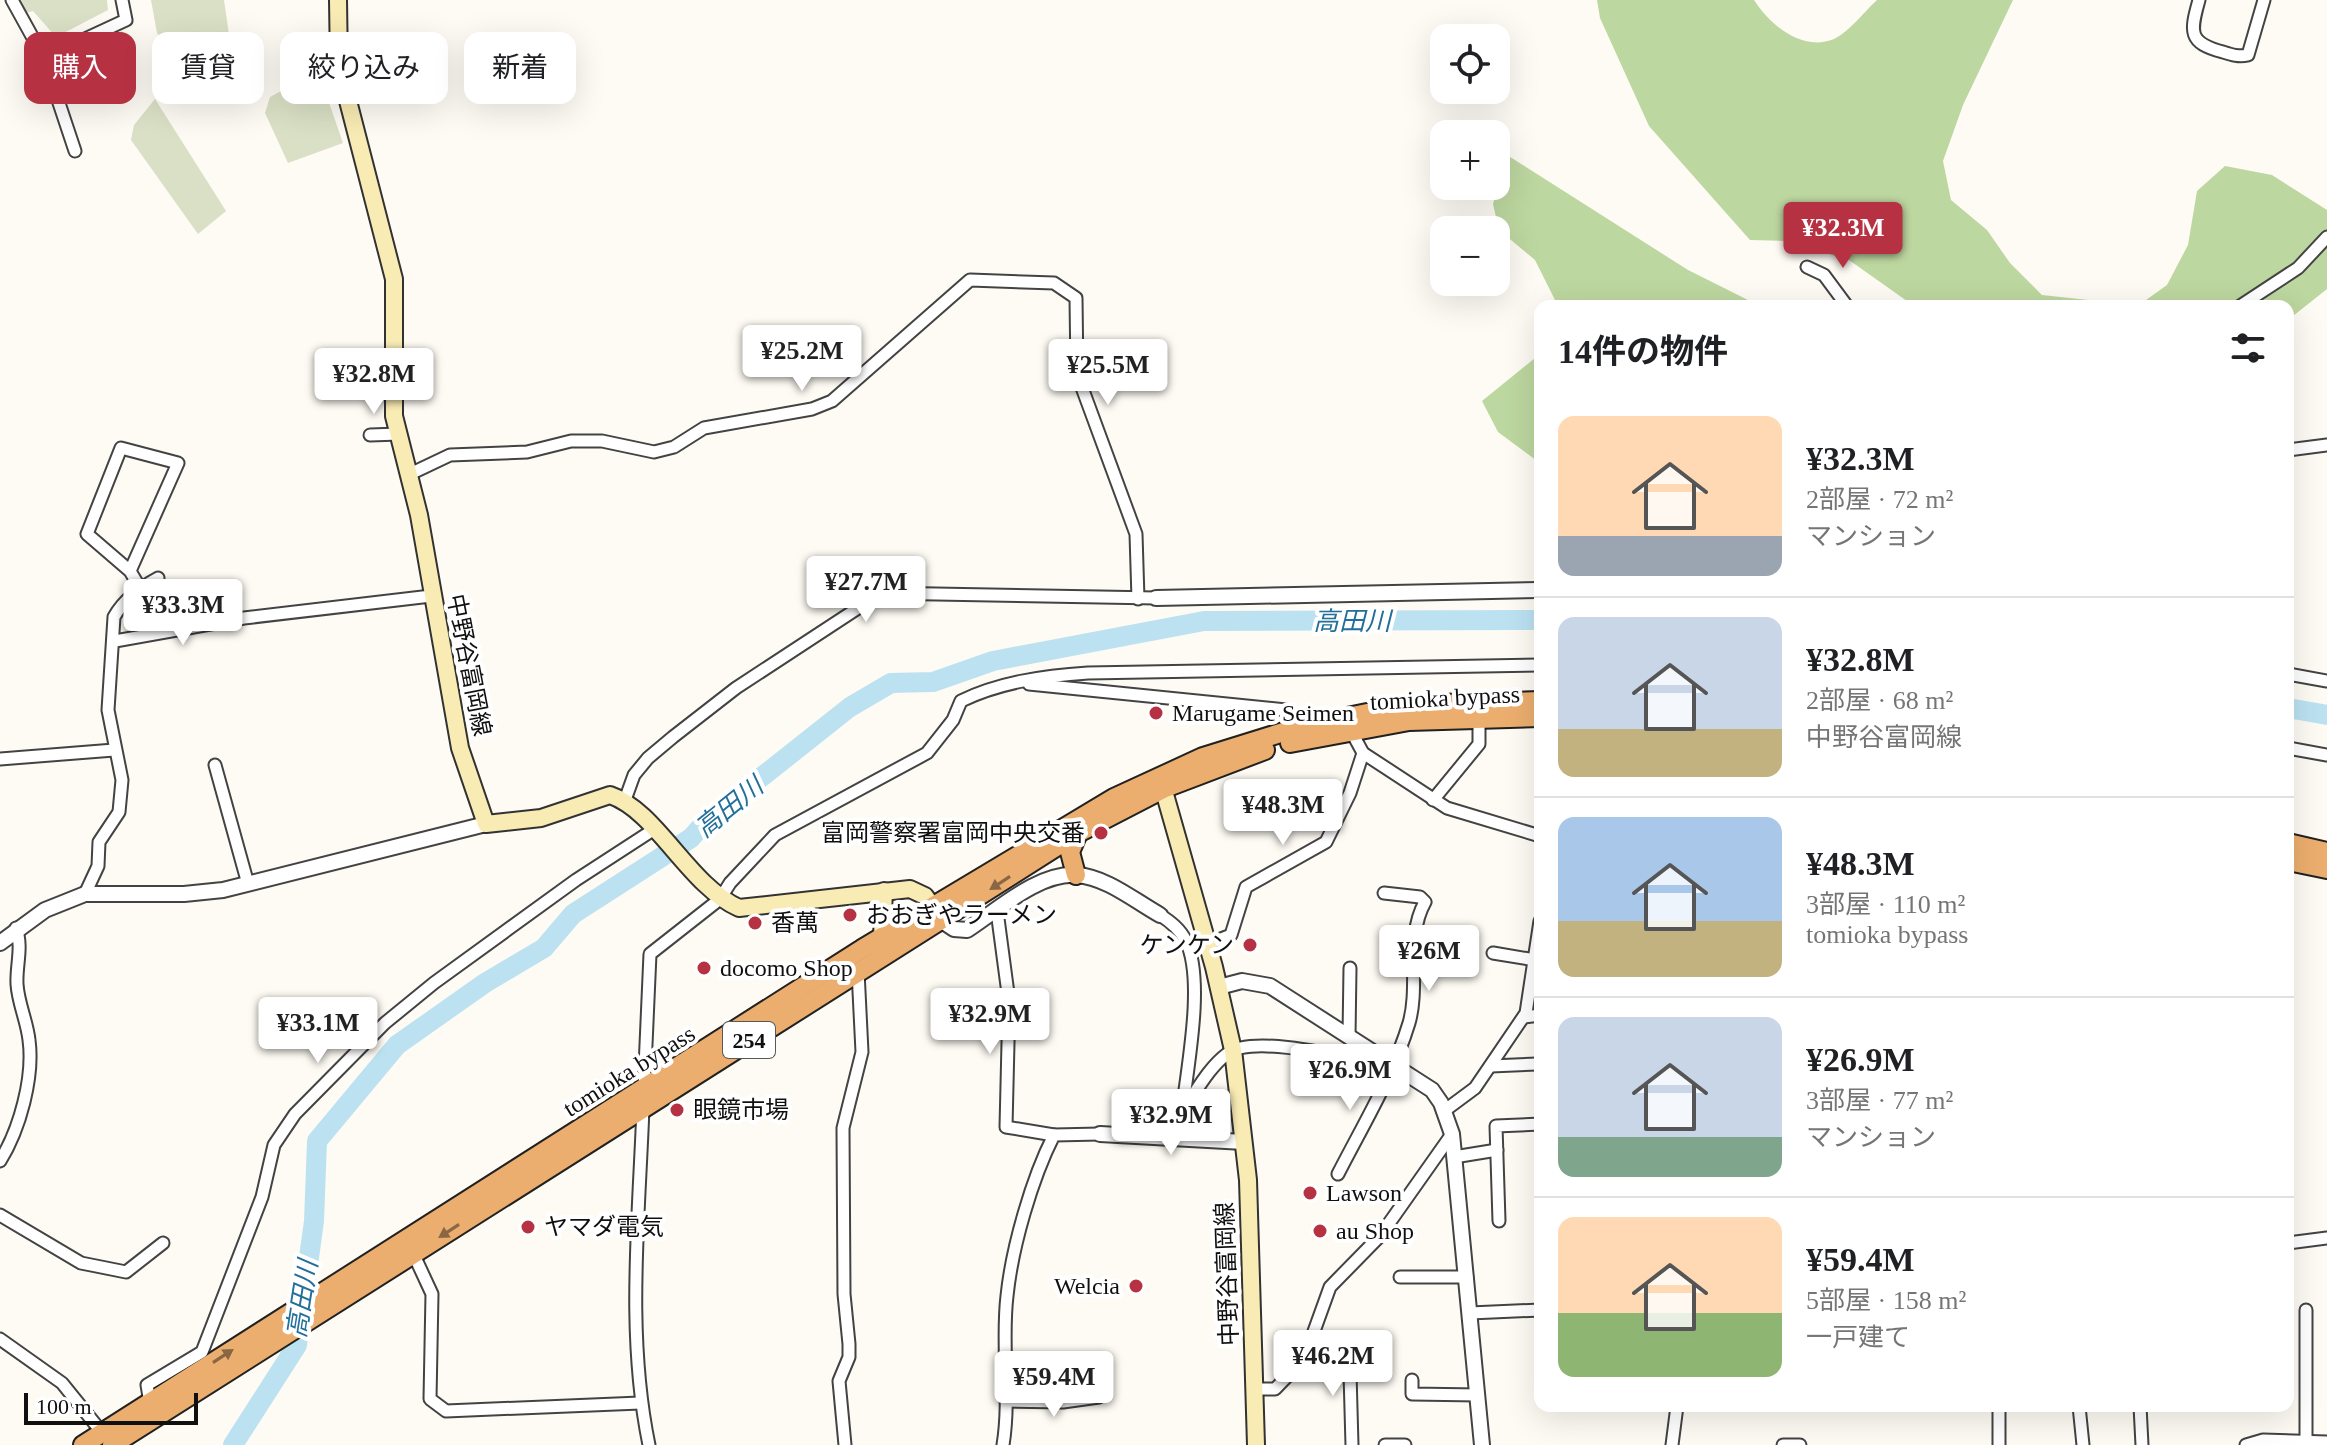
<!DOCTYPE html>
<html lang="ja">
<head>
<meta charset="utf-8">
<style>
	body { margin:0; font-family:"Times New Roman","Noto Sans JP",serif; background:#f2f2f2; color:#202124; height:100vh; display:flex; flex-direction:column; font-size:30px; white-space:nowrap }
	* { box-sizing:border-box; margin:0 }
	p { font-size:26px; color:#757577 }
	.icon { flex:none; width:44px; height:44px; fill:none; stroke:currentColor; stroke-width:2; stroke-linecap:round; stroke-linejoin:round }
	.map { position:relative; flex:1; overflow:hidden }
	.drawer { position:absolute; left:1534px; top:300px; width:760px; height:1112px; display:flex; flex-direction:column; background:#fff; border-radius:16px; box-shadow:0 8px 32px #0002 }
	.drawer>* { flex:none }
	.banner { position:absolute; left:24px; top:32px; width:760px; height:72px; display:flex; gap:16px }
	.tools { position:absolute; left:1430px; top:24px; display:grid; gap:16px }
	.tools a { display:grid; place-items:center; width:80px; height:80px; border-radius:16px; background:#fff; box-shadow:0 8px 32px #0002; font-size:40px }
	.scale { position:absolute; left:24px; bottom:20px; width:174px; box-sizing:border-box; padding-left:8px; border:4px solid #101010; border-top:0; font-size:22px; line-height:28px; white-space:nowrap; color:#101010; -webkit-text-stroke:6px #fff; paint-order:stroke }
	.price { position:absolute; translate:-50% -68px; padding:0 18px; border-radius:8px; background:#fff; color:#222; font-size:26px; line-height:52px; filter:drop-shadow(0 2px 4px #0008) }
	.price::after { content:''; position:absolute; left:50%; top:48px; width:24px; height:18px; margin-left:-12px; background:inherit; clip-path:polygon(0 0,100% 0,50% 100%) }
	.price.selected { background:#b63243; color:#fff }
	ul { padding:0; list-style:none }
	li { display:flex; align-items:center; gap:24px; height:200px; padding:0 24px }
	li+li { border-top:2px solid #e0e0e0 }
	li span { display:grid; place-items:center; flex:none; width:224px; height:160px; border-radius:16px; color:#555 }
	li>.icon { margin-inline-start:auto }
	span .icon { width:96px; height:96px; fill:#fffc; stroke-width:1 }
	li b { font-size:34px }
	h2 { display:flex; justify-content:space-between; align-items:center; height:96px; padding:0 24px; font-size:34px }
	.chip { padding:0 28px; border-radius:16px; background:#fff; box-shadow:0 8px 32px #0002; font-size:28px; line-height:72px }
	.chip.selected { background:#b63243; color:#fff }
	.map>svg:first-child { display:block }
</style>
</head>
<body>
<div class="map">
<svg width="2327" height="1445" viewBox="0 0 2327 1445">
	<rect width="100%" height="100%" fill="#fefbf4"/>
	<g fill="#bdd7a0">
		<path d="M 1597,0 L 1754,0 C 1770,25 1802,52 1834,39 C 1849,32 1865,11 1877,0 L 2013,0 L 1963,105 L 1943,161 L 1951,200 L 1987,230 L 2010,263 L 2042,295 L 2107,302 L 2146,300 L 2167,285 L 2188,245 L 2197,191 L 2225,166 L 2272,175 L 2327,210 L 2327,289 L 2288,320 L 2288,306 L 1914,306 L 1849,260 L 1786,241 L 1750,240 L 1649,126 L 1600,18 Z"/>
		<path d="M 1507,155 L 1688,270 L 1760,306 L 1558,306 L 1535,260 L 1499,230 L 1493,204 Z"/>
		<path d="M 1540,354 L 1540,463 L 1498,432 L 1482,401 Z"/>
	</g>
	<g fill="#dae0c5">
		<path d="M 21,0 L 107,0 L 108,10 L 56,37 L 33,11 L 26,13 Z"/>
		<path d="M 151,0 L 224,0 L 238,98 L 204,97 L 157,33 Z"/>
		<path d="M 122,31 L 125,39 L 93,96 L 79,99 L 67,57 Z"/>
		<path d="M 318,71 L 343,143 L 288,163 L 265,113 L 270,97 Z"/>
		<path d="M 155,99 L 226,211 L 198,234 L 131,140 L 134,125 Z"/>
	</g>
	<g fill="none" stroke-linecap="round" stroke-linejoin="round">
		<g stroke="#bce2f2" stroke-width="20">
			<path d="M 2288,708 L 2327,715"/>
			<path d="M 233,1445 L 297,1345 L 314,1221 L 317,1141 L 397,1045 L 485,983 L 544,948 L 573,914 L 691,838 L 706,821 L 850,707 L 891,683 L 933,682 L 993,661 L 1204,621 L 1540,620"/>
		</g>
		<defs>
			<g id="minor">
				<path d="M 12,0 L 44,58 L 75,151"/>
				<path d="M 2199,0 C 2190,32 2188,43 2223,52 C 2232,55 2239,57 2248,55 L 2264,0"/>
				<path d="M 44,58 L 126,20 L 122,0"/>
				<path d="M 1807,267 L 1824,275 L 1847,306"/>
				<path d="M 2240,306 L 2298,268 L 2327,237"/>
				<path d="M 370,435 L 399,434"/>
				<path d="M 2288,450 L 2327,445"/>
				<path d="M 410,474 L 450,455 L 527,452 L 571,441 L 602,441 L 654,452 L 674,447 L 704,428 L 812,409 L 832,401 L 970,280 L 1054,283 L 1076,298 L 1077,374 L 1136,534 L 1138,599"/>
				<path d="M 130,571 L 178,463 L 121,448 L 87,534 L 130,571 L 140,588"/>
				<path d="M 115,641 L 244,618 L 431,596"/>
				<path d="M 2288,674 L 2327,681"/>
				<path d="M 1029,684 L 1286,710 L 1300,718 L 1303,726"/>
				<path d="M 1350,729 L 1363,753 L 1447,808 L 1540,836"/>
				<path d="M 2288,748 L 2327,755"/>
				<path d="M 0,759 L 114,750"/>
				<path d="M 215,765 L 248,884"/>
				<path d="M 625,800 L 634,775 L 648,758 L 673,737 L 736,688 L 881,593 L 1156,598"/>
				<path d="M 1433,800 L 1479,744 L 1479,717"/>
				<path d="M 85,894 L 98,866 L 99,842 L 119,812 L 122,780 L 108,710 L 114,617 C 124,599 140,588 158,578"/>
				<path d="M 997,911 L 1009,1001 L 1006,1127 L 1054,1135"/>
				<path d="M 1160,915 C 1171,922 1180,929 1186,941 C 1207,985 1183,1087 1179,1138"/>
				<path d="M 1208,944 L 1231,935 L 1246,887 L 1326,842 L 1350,793 L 1363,753"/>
				<path d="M 1493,953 L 1535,960"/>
				<path d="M 1524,1017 L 1540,1015"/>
				<path d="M 1349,1037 L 1350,968"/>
				<path d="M 1491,1066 L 1537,1064"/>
				<path d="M 644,1090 L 650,954 L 720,899 L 730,883 L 775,835 L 927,753 L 953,720 L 961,701 C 1000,682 1044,676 1088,673 L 1540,665"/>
				<path d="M 643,1107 C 639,1219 626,1334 649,1445"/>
				<path d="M 1444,1111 L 1475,1088 L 1526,1013 L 1540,921"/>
				<path d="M 1181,1113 C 1195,1094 1208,1068 1227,1054 C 1254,1032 1357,1061 1392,1067"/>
				<path d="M 1454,1157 L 1497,1150"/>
				<path d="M 0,1161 C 20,1129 34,1077 29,1040 C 27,1021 18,1003 17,984 C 16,965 23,947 16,928"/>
				<path d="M 1338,1174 C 1363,1125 1393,1076 1409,1023 C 1420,986 1405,937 1425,902 L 1420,897 L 1384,893"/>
				<path d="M 0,1215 L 81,1263 L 126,1272 L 163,1243"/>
				<path d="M 1499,1221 L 1496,1126 L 1540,1124"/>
				<path d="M 2288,1243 L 2327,1238"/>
				<path d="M 413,1253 L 432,1294 L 430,1399 L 446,1411 L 640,1403"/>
				<path d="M 1400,1277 L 1467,1277"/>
				<path d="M 2306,1310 L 2306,1441"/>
				<path d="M 1470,1313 L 1540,1310"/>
				<path d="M 0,1339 L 62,1383 L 104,1435"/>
				<path d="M 1304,1359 L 1350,1373 L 1352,1445"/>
				<path d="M 1412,1380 L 1412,1394 L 1478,1395"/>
				<path d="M 1254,1389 L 1275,1389 L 1304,1359 L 1330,1287 L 1380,1236 L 1452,1134"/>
				<path d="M 1006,1401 L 1063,1402 L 1099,1397"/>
				<path d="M 150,1403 L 147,1385 L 202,1352 L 262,1197 L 274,1145 L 295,1114 L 385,1023 L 434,983 L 576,880 L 653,830"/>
				<path d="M 1999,1406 L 1999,1445"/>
				<path d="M 2079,1406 L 2083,1445"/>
				<path d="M 2140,1406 L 2142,1445"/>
				<path d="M 845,1445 L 839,1381 L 849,1357 L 849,1344 L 844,1294 L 843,1128 L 862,1052 L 858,971"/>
				<path d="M 1003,1445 C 1011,1396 1001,1345 1007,1296 C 1012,1247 1032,1178 1054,1135 L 1100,1134"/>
				<path d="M 1385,1445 L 1405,1445"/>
				<path d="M 1672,1445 L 1677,1406"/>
				<path d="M 1783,1445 L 1800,1445"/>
				<path d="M 2246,1445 L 2263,1440 L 2327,1442"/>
			</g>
			<g id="tertiary">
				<path d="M 1156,598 L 1540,590"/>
				<path d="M 942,921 L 954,929 L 967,930 C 998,910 1039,872 1077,875 C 1106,877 1135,901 1160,915"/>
				<path d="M 0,943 L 45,910 L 85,894 L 184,894 L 223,890 L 486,824"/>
				<path d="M 1219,987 L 1242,981 L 1270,986 L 1432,1090 L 1441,1103 L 1452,1134 L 1482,1445"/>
				<path d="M 1100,1134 L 1244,1142"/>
			</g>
			<g id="secondary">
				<path d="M 338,0 L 339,66 L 394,279 L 394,416 L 419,515 L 460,748 L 486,824 L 541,818 L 610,795 C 657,811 688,885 739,908 L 910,889 L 925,896 L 939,916"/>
				<path d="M 1160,777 L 1214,967 L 1233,1050 L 1248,1180 L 1256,1445"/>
				<path d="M 882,937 L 884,891"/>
			</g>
			<g id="trunk">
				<path d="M 1290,743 L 1409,721 L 1540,717"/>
				<path d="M 2288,843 L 2327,852"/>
				<path d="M 2288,861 L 2327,869"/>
				<path d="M 1076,875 L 1070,852 L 1078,833"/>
				<path d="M 83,1445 L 862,949 L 1114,798 L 1203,757 L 1303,726 L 1377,711 L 1438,704 L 1540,701"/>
				<path d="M 112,1445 L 1078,833 L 1165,788 L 1265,750"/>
			</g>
		</defs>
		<use href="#minor" stroke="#434343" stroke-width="15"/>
		<use href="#tertiary" stroke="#434343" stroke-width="18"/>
		<use href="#secondary" stroke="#323232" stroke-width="20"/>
		<use href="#trunk" stroke="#212121" stroke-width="22"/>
		<use href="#minor" stroke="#fff" stroke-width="11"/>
		<use href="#tertiary" stroke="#fff" stroke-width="14"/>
		<use href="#secondary" stroke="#f9ebb4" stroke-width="16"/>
		<use href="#trunk" stroke="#ecae6e" stroke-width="18"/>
	</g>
	<defs><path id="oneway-solid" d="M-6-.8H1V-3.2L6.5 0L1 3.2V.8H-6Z" transform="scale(2)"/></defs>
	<g fill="#896744">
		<use href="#oneway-solid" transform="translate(1000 883) rotate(147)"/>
		<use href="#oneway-solid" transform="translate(449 1231) rotate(147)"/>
		<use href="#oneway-solid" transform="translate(223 1356) rotate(-33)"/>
	</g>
	<g fill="#b63243" stroke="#fff" stroke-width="3">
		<circle cx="1156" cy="713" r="8"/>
		<circle cx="1101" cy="833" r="8"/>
		<circle cx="850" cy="915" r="8"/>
		<circle cx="755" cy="923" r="8"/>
		<circle cx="1250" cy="945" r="8"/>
		<circle cx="704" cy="968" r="8"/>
		<circle cx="677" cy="1110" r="8"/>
		<circle cx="1310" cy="1193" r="8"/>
		<circle cx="528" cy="1227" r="8"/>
		<circle cx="1320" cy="1231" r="8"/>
		<circle cx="1136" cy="1286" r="8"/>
	</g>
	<g text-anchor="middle" stroke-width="8" stroke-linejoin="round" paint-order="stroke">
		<rect fill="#fff" stroke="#585858" stroke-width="2" x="723" y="1022" width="52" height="36" rx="6"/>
		<g font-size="22" font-weight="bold" fill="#101010">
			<text x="749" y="1048">254</text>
		</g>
		<g font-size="24" fill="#101010" stroke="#fff">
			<text transform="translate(469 665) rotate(79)" y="8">中野谷富岡線</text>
			<text transform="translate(1445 698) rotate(-3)" y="8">tomioka bypass</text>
			<text transform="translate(629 1071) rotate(-32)" y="8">tomioka bypass</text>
			<text transform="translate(1227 1274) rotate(-92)" y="8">中野谷富岡線</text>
		</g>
		<g font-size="24" fill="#101010" stroke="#fff" text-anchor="start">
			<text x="1172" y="721">Marugame Seimen</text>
			<text x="1085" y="841" text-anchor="end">富岡警察署富岡中央交番</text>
			<text x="866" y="923">おおぎやラーメン</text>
			<text x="771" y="931">香萬</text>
			<text x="1234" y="953" text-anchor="end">ケンケン</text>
			<text x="720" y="976">docomo Shop</text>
			<text x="693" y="1118">眼鏡市場</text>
			<text x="1326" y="1201">Lawson</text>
			<text x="544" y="1235">ヤマダ電気</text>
			<text x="1336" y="1239">au Shop</text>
			<text x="1120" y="1294" text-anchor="end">Welcia</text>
		</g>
		<g font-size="26" font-style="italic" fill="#226f99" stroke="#fff">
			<text x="1352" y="630">高田川</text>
			<text transform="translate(729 807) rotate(-39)" y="9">高田川</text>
			<text transform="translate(302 1299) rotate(-81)" y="9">高田川</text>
		</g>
	</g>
</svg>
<div class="tools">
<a><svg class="icon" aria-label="locate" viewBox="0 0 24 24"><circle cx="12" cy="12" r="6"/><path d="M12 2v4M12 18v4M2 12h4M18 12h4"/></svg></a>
<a>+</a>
<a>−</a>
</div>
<div class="scale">100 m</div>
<b class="price selected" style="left:1843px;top:270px">¥32.3M</b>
<b class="price" style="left:802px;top:393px">¥25.2M</b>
<b class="price" style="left:1108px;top:407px">¥25.5M</b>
<b class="price" style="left:374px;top:416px">¥32.8M</b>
<b class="price" style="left:866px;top:624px">¥27.7M</b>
<b class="price" style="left:183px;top:647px">¥33.3M</b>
<b class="price" style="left:1283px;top:847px">¥48.3M</b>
<b class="price" style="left:1429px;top:993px">¥26M</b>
<b class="price" style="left:990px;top:1056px">¥32.9M</b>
<b class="price" style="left:318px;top:1065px">¥33.1M</b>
<b class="price" style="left:1350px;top:1112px">¥26.9M</b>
<b class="price" style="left:1171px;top:1157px">¥32.9M</b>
<b class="price" style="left:1333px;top:1398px">¥46.2M</b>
<b class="price" style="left:1054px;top:1419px">¥59.4M</b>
<div class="banner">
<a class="chip selected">購入</a>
<a class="chip">賃貸</a>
<a class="chip">絞り込み</a>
<a class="chip">新着</a>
</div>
<section class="drawer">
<h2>14件の物件<svg class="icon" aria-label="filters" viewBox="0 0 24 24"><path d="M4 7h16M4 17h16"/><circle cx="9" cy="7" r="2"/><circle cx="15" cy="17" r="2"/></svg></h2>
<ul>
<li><span style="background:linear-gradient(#ffd9b3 75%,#9aa5b1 0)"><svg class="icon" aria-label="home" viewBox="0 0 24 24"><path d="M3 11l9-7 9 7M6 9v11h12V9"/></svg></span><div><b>¥32.3M</b><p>2部屋 · 72 m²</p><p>マンション</p></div></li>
<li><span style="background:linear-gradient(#c9d6e8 70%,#c2b280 0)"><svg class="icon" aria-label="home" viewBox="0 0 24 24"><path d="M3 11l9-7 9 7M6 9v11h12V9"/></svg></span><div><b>¥32.8M</b><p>2部屋 · 68 m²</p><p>中野谷富岡線</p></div></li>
<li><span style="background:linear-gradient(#a9c7e8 65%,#c2b280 0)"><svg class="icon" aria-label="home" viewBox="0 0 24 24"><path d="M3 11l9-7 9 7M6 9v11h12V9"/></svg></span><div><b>¥48.3M</b><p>3部屋 · 110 m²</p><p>tomioka bypass</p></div></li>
<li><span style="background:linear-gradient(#c9d6e8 75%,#7fa58c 0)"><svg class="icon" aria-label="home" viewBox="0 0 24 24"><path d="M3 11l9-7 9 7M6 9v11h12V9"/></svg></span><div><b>¥26.9M</b><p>3部屋 · 77 m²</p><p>マンション</p></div></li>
<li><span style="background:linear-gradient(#ffd9b3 60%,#8fb573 0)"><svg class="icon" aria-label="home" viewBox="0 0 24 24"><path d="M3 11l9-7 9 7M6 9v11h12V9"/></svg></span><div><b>¥59.4M</b><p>5部屋 · 158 m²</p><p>一戸建て</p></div></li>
</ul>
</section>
</div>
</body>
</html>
